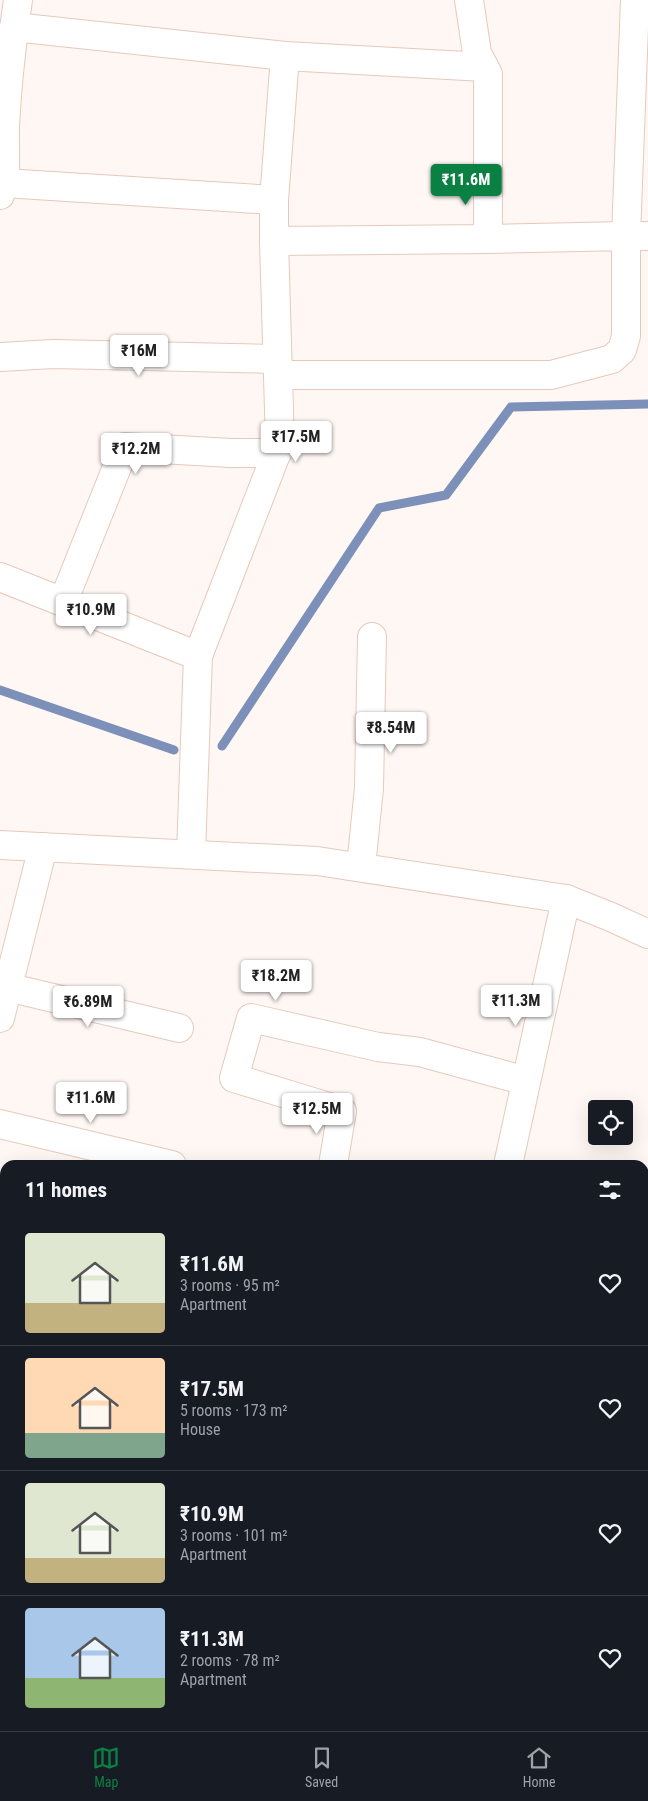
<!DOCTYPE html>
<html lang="en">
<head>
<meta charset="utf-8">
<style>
	body { margin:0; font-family:"Roboto Condensed",sans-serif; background:#242831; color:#f1f3f6; height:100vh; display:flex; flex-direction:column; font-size:19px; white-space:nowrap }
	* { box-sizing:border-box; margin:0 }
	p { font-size:16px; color:#9ea1a6 }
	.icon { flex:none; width:28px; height:28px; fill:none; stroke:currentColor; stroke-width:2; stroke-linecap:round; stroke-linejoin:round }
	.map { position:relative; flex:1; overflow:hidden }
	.drawer { position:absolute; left:0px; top:1160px; width:649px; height:571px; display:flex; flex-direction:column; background:#171b24; border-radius:15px 15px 0 0; box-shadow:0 5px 20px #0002 }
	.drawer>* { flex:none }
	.tools { position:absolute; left:588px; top:1100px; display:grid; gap:10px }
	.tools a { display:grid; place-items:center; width:45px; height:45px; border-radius:5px; background:#171b24; box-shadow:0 5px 20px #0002; font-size:25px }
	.price { position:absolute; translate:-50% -42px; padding:0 11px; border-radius:5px; background:#fff; color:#222; font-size:16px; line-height:32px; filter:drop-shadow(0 1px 2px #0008) }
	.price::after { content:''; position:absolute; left:50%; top:30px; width:15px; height:11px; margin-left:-8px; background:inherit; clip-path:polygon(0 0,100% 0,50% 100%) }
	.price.current { background:#0b8043; color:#fff }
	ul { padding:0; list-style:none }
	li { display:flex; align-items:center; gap:15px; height:125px; padding:0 25px }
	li+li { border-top:1px solid #363941 }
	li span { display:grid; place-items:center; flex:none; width:140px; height:100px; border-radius:5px; color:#555 }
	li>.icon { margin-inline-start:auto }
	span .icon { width:60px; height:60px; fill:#fffc; stroke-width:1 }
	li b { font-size:21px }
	h2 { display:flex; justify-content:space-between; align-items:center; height:60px; padding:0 25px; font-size:21px }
	.tab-bar { display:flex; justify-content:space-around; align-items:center; height:70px; border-top:1px solid #363941; background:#171b24; font-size:14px; color:#9ea1a6 }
	.tab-bar a { display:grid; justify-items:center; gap:2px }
	.tab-bar .current { color:#0b8043 }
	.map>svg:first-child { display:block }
</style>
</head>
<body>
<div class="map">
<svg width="648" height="1731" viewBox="0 0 648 1731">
	<rect width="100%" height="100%" fill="#fef7f4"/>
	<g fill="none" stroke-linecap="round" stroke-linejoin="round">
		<g stroke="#7c90b9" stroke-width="9">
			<path d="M 0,690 L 174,750"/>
			<path d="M 222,746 L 379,508 L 446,495 L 511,407 L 648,404"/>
		</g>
		<defs>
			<g id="street">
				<path d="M 635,0 L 626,236 L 648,236"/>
				<path d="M 14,27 L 285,56 L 484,67"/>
				<path d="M 4,183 L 274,200"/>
				<path d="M 0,195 C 8,173 4,150 5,127 C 7,84 12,42 18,0"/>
				<path d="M 274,241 L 488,239 L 488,74 L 477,53 L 469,0"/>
				<path d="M 0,357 L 53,354 L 277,359"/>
				<path d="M 278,375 L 551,375 L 612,359 L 622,350 L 626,336 L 626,236 L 488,239"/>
				<path d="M 0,577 L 198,656"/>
				<path d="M 63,602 L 125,447 L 231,453 L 277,453"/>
				<path d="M 191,854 L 198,656 L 280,444 L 274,241 L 274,200 L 285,56"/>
				<path d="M 361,867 L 369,788 L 372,637"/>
				<path d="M 7,987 L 179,1028"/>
				<path d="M 0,1018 L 43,847"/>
				<path d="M 0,1124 L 172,1165"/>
				<path d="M 333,1165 L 342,1111 L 234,1078 L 251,1018 L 378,1047 L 420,1052 L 526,1081"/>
				<path d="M 508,1165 L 566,899"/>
				<path d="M 0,1299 L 5,1299"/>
				<path d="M 644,1299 L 648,1292"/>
				<path d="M 0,1439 L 5,1440"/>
				<path d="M 0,1592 L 5,1593"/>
				<path d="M 32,1726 L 32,1731"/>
				<path d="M 410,1726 L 410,1731"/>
				<path d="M 321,1731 L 321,1726"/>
			</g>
			<path id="secondary" d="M 0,845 L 317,861 L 566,899 L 611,917 L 648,934"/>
		</defs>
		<use href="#street" stroke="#e6c9ba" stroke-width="30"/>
		<use href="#secondary" stroke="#e6c9ba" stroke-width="30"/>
		<use href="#street" stroke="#fff" stroke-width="28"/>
		<use href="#secondary" stroke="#fff" stroke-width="28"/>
	</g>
</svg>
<div class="tools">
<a><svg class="icon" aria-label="locate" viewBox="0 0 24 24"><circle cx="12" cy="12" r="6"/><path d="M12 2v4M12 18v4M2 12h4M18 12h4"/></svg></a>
</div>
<b class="price current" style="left:466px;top:206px">₹11.6M</b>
<b class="price" style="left:139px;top:377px">₹16M</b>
<b class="price" style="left:296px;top:463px">₹17.5M</b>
<b class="price" style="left:136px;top:475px">₹12.2M</b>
<b class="price" style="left:91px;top:636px">₹10.9M</b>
<b class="price" style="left:391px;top:754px">₹8.54M</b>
<b class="price" style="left:276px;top:1002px">₹18.2M</b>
<b class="price" style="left:516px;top:1027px">₹11.3M</b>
<b class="price" style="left:88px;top:1028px">₹6.89M</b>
<b class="price" style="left:91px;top:1124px">₹11.6M</b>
<b class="price" style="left:317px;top:1135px">₹12.5M</b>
<section class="drawer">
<h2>11 homes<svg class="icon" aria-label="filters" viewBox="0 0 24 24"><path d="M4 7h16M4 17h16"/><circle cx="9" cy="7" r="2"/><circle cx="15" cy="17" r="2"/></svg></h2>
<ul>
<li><span style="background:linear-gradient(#dfe7d0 70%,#c2b280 0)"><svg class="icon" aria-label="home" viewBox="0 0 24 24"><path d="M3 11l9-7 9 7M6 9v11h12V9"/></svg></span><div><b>₹11.6M</b><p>3 rooms · 95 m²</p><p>Apartment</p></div><svg class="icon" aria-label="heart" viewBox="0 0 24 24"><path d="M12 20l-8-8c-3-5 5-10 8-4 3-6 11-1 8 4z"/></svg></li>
<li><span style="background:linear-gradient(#ffd9b3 75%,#7fa58c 0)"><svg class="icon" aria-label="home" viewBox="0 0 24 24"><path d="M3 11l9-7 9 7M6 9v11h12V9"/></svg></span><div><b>₹17.5M</b><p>5 rooms · 173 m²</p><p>House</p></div><svg class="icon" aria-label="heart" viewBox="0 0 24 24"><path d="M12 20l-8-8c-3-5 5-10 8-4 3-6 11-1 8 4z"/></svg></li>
<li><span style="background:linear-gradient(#dfe7d0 75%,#c2b280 0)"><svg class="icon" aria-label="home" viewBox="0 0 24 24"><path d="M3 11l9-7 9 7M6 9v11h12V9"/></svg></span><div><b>₹10.9M</b><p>3 rooms · 101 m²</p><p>Apartment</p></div><svg class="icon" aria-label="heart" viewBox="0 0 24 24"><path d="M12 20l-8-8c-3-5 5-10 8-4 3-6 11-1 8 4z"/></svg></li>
<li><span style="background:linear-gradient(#a9c7e8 70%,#8fb573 0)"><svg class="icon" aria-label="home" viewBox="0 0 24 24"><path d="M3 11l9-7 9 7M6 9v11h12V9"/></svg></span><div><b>₹11.3M</b><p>2 rooms · 78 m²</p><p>Apartment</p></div><svg class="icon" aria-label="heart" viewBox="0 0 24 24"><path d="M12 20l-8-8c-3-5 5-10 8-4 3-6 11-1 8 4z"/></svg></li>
</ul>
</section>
</div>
<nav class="tab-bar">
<a class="current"><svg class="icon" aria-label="map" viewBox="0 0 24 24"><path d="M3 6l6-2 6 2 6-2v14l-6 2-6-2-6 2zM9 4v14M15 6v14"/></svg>Map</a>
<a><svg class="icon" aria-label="saved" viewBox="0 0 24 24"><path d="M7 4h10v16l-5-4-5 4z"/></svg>Saved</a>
<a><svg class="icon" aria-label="home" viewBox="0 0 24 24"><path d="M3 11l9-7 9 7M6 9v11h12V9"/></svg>Home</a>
</nav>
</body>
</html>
